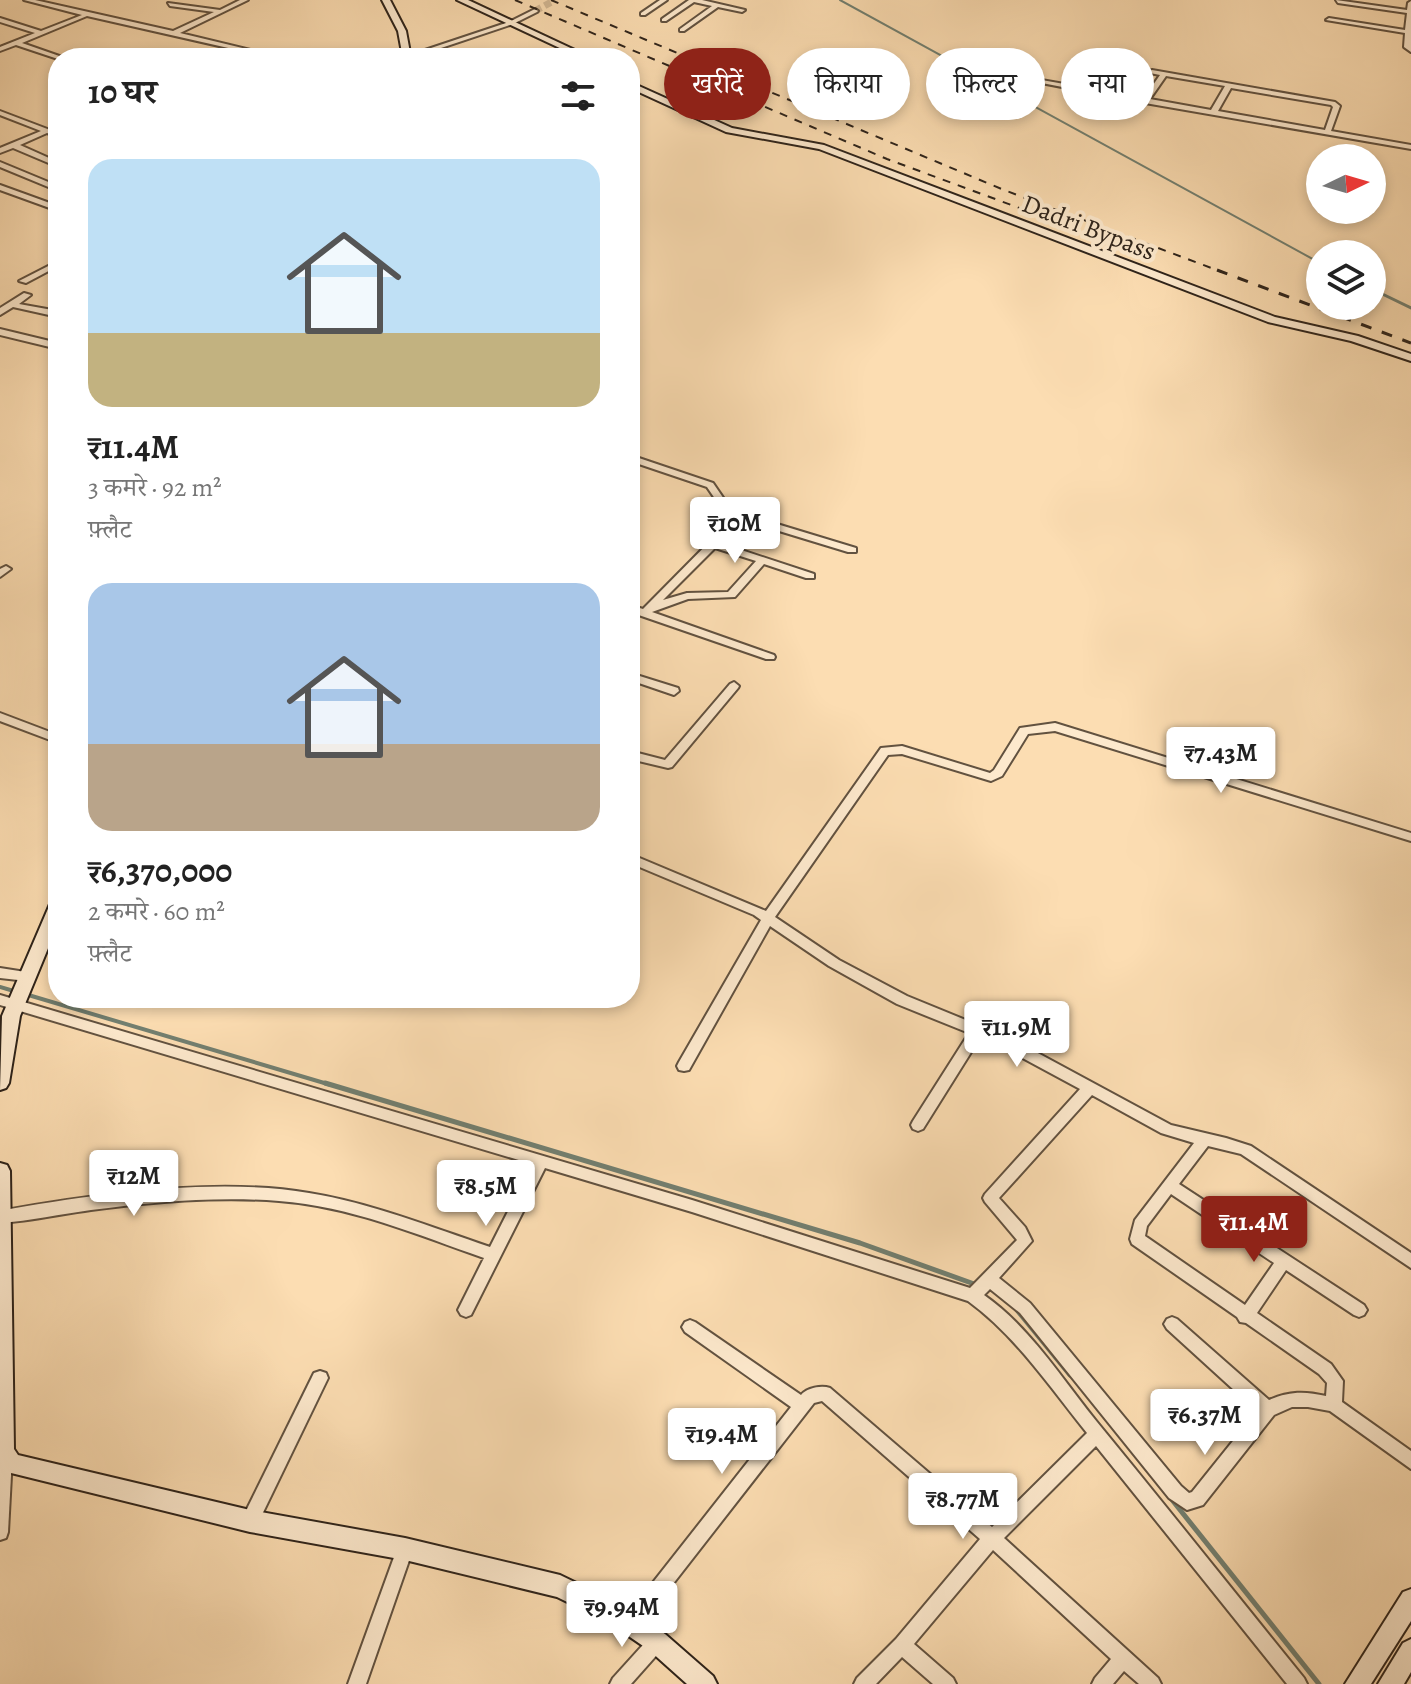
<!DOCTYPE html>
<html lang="hi">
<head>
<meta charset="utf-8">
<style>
	body { margin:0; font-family:Alegreya,"Noto Serif Devanagari",serif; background:#f2f2f2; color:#222; height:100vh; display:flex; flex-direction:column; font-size:30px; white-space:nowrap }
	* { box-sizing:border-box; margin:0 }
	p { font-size:26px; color:#767676 }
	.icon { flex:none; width:44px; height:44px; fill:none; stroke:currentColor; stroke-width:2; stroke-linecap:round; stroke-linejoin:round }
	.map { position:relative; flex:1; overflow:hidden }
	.details { position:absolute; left:48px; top:48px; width:592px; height:960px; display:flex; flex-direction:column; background:#fff; border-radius:32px; box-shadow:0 4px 12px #0003 }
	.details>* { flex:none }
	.hud { position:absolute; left:664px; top:48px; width:626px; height:72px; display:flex; gap:16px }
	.needle { width:52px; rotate:85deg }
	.buttons { position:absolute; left:1306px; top:144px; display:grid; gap:16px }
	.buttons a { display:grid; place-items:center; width:80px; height:80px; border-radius:50%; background:#fff; box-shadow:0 4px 12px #0003; font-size:40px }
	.price { position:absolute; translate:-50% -68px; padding:0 18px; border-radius:8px; background:#fff; color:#222; font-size:26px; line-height:52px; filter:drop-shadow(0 2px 4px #0008) }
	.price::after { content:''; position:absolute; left:50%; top:48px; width:24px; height:18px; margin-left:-12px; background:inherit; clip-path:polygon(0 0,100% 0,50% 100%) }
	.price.selected { background:#8f2418; color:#fff }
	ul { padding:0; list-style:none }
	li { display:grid; align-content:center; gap:16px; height:424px; padding:0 40px }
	li span { display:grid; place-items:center; height:248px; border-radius:24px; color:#555 }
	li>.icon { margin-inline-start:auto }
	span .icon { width:144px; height:144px; fill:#fffc; stroke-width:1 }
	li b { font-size:34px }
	h2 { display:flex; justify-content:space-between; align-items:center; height:96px; padding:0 40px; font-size:34px }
	.tag { padding:0 28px; border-radius:36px; background:#fff; box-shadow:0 4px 12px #0003; font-size:28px; line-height:72px }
	.tag.selected { background:#8f2418; color:#fff }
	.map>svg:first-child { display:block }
</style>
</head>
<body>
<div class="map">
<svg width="1411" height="1684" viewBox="0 0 1411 1684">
	<rect width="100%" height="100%" fill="#fcddb2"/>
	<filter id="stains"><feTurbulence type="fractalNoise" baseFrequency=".0025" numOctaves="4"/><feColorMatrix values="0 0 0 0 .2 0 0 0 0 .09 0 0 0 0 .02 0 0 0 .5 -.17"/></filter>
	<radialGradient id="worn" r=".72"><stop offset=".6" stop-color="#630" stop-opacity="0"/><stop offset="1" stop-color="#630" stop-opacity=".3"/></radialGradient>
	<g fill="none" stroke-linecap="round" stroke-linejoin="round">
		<path stroke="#727f70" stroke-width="2" d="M 840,0 L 1320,263"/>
		<path stroke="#727f70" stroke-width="3" d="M 1372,289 L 1411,308"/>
		<g stroke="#727f70" stroke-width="4">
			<path d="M 0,987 L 17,992"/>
			<path d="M 25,994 L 331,1085"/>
		</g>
		<g stroke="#727f70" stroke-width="5">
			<path d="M 325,1083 L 860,1243 L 977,1285"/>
			<path d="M 1017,1310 L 1070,1375"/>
			<path d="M 1169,1496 L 1319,1684"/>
		</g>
		<path stroke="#d3b894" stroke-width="7" stroke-dasharray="7 4" stroke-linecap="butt" d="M 535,11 L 555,0"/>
		<defs>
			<g id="street">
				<path d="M 24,0 L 35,0 L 173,31 L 214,12 L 170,6 L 168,3 L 220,10 L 240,0 L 248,0 L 180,33 L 284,58 L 272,58 L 87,16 L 22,43 L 65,58 L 58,59 L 16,45 L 0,51 L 0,47 L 35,33 L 0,22 L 0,18 L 41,31 L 82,15 Z"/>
				<path d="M 660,0 L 667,0 L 645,15 L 641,15 L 641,13 Z"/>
				<path d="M 689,0 L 702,0 L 745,10 L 742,12 L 718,7 L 684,31 L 680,31 L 680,29 L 712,6 L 694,2 L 666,21 L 662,21 L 662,19 Z"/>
				<path d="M 1336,0 L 1407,10 L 1408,3 L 1411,1 L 1411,52 L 1404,47 L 1405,33 L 1326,20 L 1329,18 L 1405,30 L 1407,13 L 1338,3 Z"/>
				<path d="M 535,9 L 538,11 L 537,12 L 513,24 L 411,58 L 404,57 L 509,22 Z"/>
				<path d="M 1152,70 L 1335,102 L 1340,106 L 1331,131 L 1411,145 L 1411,149 L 1145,103 L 1005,76 L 1008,74 L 1144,98 L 1160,75 L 1150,73 L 1149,72 ZM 1166,76 L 1225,86 L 1211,110 L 1150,99 ZM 1231,88 L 1331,105 L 1333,107 L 1325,130 L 1218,111 Z"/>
				<path d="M 0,111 L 58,133 L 58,137 L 47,133 L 20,145 L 58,162 L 58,167 L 13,148 L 0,153 L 0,148 L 41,131 L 0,115 Z"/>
				<path d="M 0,162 L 58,186 L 58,191 L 0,167 Z"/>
				<path d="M 0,185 L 58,206 L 58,211 L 0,190 Z"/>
				<path d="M 58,261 L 58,266 L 26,283 L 19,281 Z"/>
				<path d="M 24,293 L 31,295 L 19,304 L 58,311 L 58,317 L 13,307 L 0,315 L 0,308 Z"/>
				<path d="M 0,329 L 58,343 L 58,349 L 0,335 Z"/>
				<path d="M 630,388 L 633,389 L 637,395 L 633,402 L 630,403 Z"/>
				<path d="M 630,455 L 713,483 L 726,502 L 744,514 L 856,548 L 856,552 L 848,552 L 743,520 L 720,543 L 814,574 L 814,578 L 806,578 L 764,564 L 735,597 L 688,599 L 652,612 L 774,655 L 775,657 L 774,659 L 766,659 L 630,612 L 630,605 L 643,609 L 735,516 L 720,506 L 707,487 L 630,461 ZM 715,548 L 756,561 L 728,592 L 687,593 L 663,600 Z"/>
				<path d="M 6,566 L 11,569 L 0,577 L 0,569 Z"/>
				<path d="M 630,673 L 678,688 L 679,691 L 674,695 L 630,680 Z"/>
				<path d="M 734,682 L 739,686 L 738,688 L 672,767 L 668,768 L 630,759 L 630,751 L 665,760 L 730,684 Z"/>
				<path d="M 0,713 L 58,735 L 58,743 L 0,721 Z"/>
				<path d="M 1055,723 L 1411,833 L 1411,841 L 1055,731 L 1028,734 L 1002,776 L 991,781 L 902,754 L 888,755 L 775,917 L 839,960 L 907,996 L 1012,1039 L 1171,1125 L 1226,1138 L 1251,1146 L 1411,1253 L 1411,1268 L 1241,1154 L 1208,1146 L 1179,1184 L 1364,1305 L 1367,1310 L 1364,1315 L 1359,1317 L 1354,1315 L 1286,1270 L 1257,1313 L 1331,1364 L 1343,1381 L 1342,1402 L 1411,1451 L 1411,1469 L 1330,1411 L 1308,1407 L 1292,1407 L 1274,1415 L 1203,1505 L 1187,1510 L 1169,1498 L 1020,1313 L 990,1289 L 984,1295 C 1030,1327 1062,1379 1097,1422 C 1166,1506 1235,1593 1304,1678 L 1307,1684 L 1287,1684 L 1096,1446 L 1004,1538 L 1158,1678 L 1161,1684 L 1139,1684 L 1124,1671 L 1113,1684 L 1092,1684 L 1095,1678 L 1111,1659 L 993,1550 L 914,1644 L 953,1678 L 956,1684 L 933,1684 L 902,1657 L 876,1684 L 854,1684 L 857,1678 L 896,1639 L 980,1539 L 822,1401 L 814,1403 L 637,1630 L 631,1633 L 625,1630 L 622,1624 L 625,1618 L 791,1407 L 685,1332 L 682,1327 L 685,1322 L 690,1320 L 695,1322 L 801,1395 C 807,1388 821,1385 830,1388 L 992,1527 L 1087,1433 C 1050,1387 1016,1336 968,1301 L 692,1212 L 545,1168 L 471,1315 L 466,1317 L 461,1315 L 458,1310 L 484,1258 C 418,1235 350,1206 279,1201 C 216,1196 153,1202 91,1210 C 61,1214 30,1221 0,1223 L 0,1211 C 93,1194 216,1177 309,1193 C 371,1203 431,1227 490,1247 L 532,1164 L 0,1005 L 0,995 L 692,1200 L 970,1288 L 1017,1240 L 985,1202 L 983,1198 L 985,1194 L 1080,1089 L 1002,1047 L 980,1038 L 923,1129 L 918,1131 L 913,1129 L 911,1125 L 913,1121 L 969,1033 L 897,1004 L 829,966 L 770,926 L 689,1070 L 684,1071 L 679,1070 L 677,1066 L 679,1062 L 761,920 L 754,915 L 630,863 L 630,854 L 766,911 L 881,748 L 902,746 L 990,773 L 994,770 L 1020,728 ZM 1092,1095 L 1161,1133 L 1194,1143 L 1135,1220 L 1130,1239 L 1132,1244 L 1237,1317 L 1240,1322 L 1246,1323 L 1319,1374 L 1327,1383 L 1326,1396 C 1305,1391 1289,1391 1269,1400 L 1177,1319 L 1172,1317 L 1167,1319 L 1164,1324 L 1167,1329 L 1257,1411 L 1192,1492 L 1189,1493 L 1181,1486 L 1030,1303 L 999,1278 L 1032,1241 L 1025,1227 L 999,1198 ZM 1171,1194 L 1274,1263 L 1245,1305 L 1145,1236 L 1147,1226 Z"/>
				<path d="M 0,968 L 32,973 L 33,976 L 32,979 L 27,981 L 0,978 Z"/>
				<path d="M 320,1371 L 326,1373 L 328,1378 L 256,1527 L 250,1529 L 244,1527 L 242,1521 L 244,1515 L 314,1373 Z"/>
				<path d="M 4,1449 L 10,1451 L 12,1457 L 8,1532 L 6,1538 L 0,1540 L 0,1451 Z"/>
				<path d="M 405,1541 L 411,1543 L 413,1549 L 366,1684 L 348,1684 L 397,1549 L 399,1543 Z"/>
				<path d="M 657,1633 L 663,1636 L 666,1642 L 663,1648 L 631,1684 L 610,1684 L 613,1678 L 651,1636 Z"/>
			</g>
			<g id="secondary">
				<path d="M 382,0 L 390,0 L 406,31 L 411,58 L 403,58 L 398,31 Z"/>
				<path d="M 457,0 L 468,0 L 592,58 L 581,58 Z"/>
				<path d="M 630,82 L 732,128 L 824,145 L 1275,317 L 1358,336 L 1411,354 L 1411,361 L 1351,341 L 1268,322 L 819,149 L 726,132 L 630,88 Z"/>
				<path d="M 58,898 L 58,924 L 20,1016 L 9,1083 L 6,1088 L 0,1090 L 2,1016 L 50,904 L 52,900 Z"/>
				<path d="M 0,1163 L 7,1165 L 10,1171 L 14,1449 L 18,1455 L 250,1510 L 405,1538 L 560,1575 L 624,1606 L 665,1634 L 713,1676 L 717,1684 L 687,1684 L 649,1650 L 608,1622 L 557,1597 L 405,1560 L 250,1532 L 3,1471 L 0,1466 Z"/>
				<path d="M 1411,1589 L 1411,1621 L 1371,1684 L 1345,1684 L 1403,1592 Z"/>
				<path d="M 1411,1639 L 1411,1672 L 1404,1684 L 1378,1684 L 1403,1643 Z"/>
			</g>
		</defs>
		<use href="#street" stroke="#625240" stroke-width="4"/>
		<use href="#secondary" stroke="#2e231a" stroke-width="4"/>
		<use href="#street" fill="#fde9cd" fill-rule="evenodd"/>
		<use href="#secondary" fill="#fde9cd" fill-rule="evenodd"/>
		<g stroke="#2e231a" stroke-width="2" stroke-dasharray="8 8" stroke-linecap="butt">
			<path d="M 515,0 L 887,159 L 1033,213"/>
			<path d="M 551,0 L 1004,190 L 1222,272"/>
		</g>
		<path stroke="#2e231a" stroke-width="3" stroke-dasharray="11 11" stroke-linecap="butt" d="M 1217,270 L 1411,343"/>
	</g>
	<g text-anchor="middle" stroke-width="8" stroke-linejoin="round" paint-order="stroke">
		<g font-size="26" fill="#2e231a" stroke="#fde9cd">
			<text transform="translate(1089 227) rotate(21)" y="9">Dadri Bypass</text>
		</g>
	</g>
	<rect width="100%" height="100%" filter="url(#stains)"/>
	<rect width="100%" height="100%" fill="url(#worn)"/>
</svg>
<div class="buttons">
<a><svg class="needle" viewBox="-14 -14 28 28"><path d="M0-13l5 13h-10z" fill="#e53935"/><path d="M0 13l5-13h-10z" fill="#767676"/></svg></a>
<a><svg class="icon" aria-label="layers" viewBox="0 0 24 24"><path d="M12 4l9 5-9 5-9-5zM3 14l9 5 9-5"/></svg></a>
</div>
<b class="price" style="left:735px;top:565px">₹10M</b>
<b class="price" style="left:1221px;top:795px">₹7.43M</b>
<b class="price" style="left:1017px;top:1069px">₹11.9M</b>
<b class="price" style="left:134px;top:1218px">₹12M</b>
<b class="price" style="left:486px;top:1228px">₹8.5M</b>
<b class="price selected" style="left:1254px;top:1264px">₹11.4M</b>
<b class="price" style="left:1205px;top:1457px">₹6.37M</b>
<b class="price" style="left:722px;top:1476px">₹19.4M</b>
<b class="price" style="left:963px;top:1541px">₹8.77M</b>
<b class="price" style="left:622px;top:1649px">₹9.94M</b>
<div class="hud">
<a class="tag selected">खरीदें</a>
<a class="tag">किराया</a>
<a class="tag">फ़िल्टर</a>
<a class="tag">नया</a>
</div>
<section class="details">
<h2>10 घर<svg class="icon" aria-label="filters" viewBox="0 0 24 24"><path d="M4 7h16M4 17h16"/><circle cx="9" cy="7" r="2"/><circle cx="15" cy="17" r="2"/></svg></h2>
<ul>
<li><span style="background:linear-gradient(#bfe0f5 70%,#c2b280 0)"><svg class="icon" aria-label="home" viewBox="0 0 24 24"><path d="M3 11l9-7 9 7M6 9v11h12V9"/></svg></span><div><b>₹11.4M</b><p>3 कमरे · 92 m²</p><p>फ़्लैट</p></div></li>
<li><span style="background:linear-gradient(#a9c7e8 65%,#b9a48a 0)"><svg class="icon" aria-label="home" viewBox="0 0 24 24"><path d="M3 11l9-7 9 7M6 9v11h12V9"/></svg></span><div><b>₹6,370,000</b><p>2 कमरे · 60 m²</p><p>फ़्लैट</p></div></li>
</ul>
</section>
</div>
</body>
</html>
